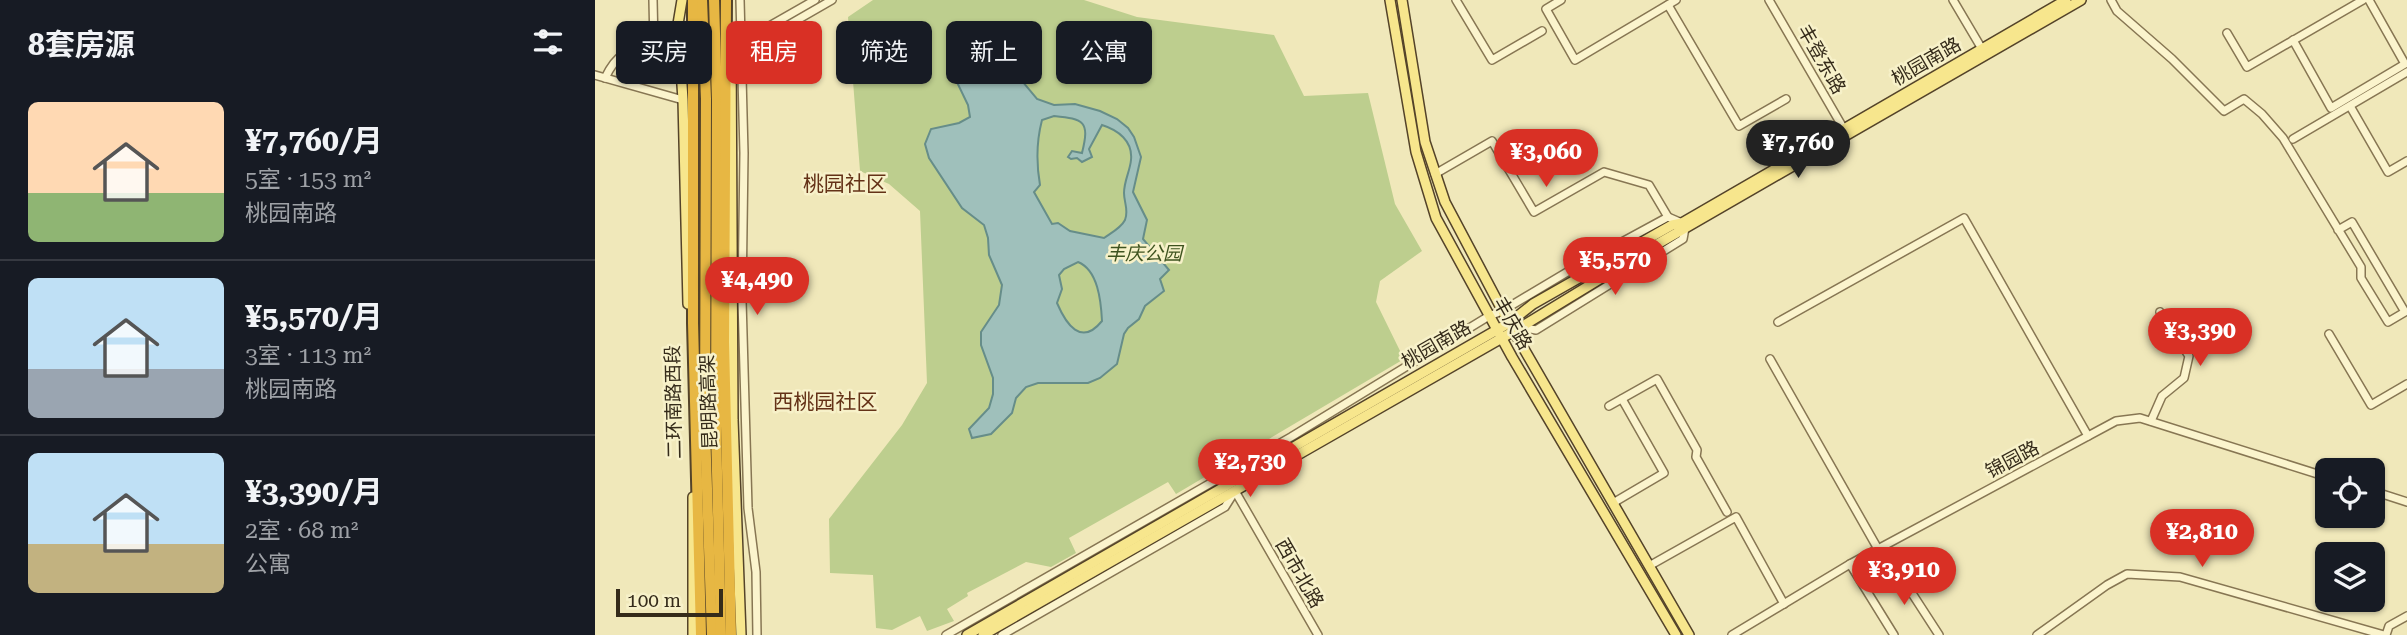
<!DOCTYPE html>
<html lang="zh">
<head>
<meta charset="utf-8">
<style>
	body { margin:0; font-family:"Roboto Serif","Noto Sans SC",serif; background:#242831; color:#f1f3f6; height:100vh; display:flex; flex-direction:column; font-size:26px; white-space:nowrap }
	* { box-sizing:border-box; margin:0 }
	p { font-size:23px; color:#9ea1a6 }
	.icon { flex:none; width:38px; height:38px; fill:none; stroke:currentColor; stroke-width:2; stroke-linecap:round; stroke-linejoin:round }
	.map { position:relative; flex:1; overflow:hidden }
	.details { display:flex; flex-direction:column; background:#171b24; width:595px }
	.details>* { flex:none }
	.banner { position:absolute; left:21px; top:21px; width:665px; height:63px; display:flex; gap:14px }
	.controls { position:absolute; left:1720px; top:458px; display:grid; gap:14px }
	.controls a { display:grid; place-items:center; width:70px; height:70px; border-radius:10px; background:#171b24; box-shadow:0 2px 5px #0004; font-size:35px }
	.scale { position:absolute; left:21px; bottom:18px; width:107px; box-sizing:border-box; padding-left:7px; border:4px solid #352b1a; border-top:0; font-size:19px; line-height:24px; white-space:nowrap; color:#352b1a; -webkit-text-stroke:5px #f7f1c9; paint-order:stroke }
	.price { position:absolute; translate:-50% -60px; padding:0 16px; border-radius:24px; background:#d93025; color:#fff; font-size:23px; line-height:46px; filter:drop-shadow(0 2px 4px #0008) }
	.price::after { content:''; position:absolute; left:50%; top:42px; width:21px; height:16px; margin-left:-10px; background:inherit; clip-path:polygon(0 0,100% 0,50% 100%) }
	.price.current { background:#222; color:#fff }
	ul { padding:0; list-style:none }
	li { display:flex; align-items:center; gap:21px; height:175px; padding:0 28px }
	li+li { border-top:2px solid #363941 }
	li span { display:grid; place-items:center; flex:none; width:196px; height:140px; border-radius:10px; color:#555 }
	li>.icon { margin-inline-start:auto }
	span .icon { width:84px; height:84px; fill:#fffc; stroke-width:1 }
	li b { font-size:30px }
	h2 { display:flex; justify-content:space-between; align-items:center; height:84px; padding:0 28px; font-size:30px }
	.tag { padding:0 24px; border-radius:10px; background:#171b24; box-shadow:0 2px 5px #0004; font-size:24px; line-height:63px }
	.tag.current { background:#d93025; color:#fff }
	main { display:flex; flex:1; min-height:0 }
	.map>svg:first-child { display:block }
</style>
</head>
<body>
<main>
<section class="details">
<h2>8套房源<svg class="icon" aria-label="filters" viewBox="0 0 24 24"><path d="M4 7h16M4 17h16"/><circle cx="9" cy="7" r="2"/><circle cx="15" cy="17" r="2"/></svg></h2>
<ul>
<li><span style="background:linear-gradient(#ffd9b3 65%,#8fb573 0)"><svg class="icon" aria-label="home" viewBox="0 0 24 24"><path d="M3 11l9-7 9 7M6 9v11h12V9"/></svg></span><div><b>¥7,760/月</b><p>5室 · 153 m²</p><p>桃园南路</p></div></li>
<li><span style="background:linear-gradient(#bfe0f5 65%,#9aa5b1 0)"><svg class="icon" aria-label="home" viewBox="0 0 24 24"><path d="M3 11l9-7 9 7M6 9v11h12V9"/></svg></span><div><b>¥5,570/月</b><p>3室 · 113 m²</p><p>桃园南路</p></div></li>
<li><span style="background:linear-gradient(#bfe0f5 65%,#c2b280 0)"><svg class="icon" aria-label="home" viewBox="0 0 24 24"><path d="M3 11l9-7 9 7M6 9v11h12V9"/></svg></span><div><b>¥3,390/月</b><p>2室 · 68 m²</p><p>公寓</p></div></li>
</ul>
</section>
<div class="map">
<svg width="1812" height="635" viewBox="0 0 1812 635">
	<rect width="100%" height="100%" fill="#f0e8ba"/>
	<path fill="#bdce8e" d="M 278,0 L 489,0 L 542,17 L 679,35 L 709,96 L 773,93 L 800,204 L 827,251 L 785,281 L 781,302 L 809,359 L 581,494 L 573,482 L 474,538 L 481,553 L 456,567 L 431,562 L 372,593 L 373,596 L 352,609 L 359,621 L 332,631 L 325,616 L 297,630 L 281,628 L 278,575 L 235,573 L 234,519 L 307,425 L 332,383 L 325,211 L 294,184 L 265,171 L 253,17 Z"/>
	<path fill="#9fc0bb" stroke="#668d89" stroke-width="2" fill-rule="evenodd" d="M 387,54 L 407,57 L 442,99 L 459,105 L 480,104 L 505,111 L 522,119 L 533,128 L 539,137 L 546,157 L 538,192 L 552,220 L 548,239 L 574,270 L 565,279 L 569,291 L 550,306 L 544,319 L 533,328 L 529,334 L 522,364 L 505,378 L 493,383 L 443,383 L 431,387 L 421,398 L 417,413 L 396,434 L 377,438 L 374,429 L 394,408 L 398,394 L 398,378 L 386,345 L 386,332 L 404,305 L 407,285 L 394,255 L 393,238 L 389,225 L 367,208 L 334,158 L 330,144 L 336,129 L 364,123 L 375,117 L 373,105 L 359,76 L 369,63 ZM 459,116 C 489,119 495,121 487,153 L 477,151 L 473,157 L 476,159 L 482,158 L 487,162 L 497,157 L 494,149 L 507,125 C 523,130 538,141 536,160 C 535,171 529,181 529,193 C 529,203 534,210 530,220 C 526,228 516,233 509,238 L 475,231 L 463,223 L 457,224 L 439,192 L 445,185 C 441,162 441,143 447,120 ZM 483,262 C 503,270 506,301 507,321 C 486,347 471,324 462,303 L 467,289 L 464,275 L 469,269 Z"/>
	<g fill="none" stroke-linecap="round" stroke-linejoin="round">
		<defs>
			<g id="minor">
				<path d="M 145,0 L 149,153 L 147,300 L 153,508 L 161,572 L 162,635"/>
				<path d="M 861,0 L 897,60 L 947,31"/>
				<path d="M 966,0 L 951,9 L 980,60 L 1081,0"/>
				<path d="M 1174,0 L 1250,131"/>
				<path d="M 1358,0 L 1387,49"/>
				<path d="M 1516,0 L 1522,11 L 1577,59 L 1629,111 L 1649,99 L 1667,114 L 1688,138 L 1766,267 L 1766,278 L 1793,322 L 1810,312 L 1757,222 L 1743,230"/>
				<path d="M 1073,5 L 1144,126 L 1191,99"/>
				<path d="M 1632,33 L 1652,67 L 1768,0"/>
				<path d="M 1698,40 L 1736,108 L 1810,64 L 1774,0"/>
				<path d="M 145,43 L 220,0"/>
				<path d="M 143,54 L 237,0"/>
				<path d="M 0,75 L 88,100"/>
				<path d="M 10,78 C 22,53 32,50 59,45 L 58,0"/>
				<path d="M 1755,106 L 1793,172 L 1812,161"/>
				<path d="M 1698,139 L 1812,72"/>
				<path d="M 840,174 L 897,141 L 939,212 L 1009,172 L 1054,185 L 1073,217"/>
				<path d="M 1183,322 L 1369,218 L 1493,436"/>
				<path d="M 926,327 L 941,330 L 1088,239 L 1090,228"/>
				<path d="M 1734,334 L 1776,405 L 1812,384"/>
				<path d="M 1175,359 L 1283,549"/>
				<path d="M 1014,406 L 1062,379 L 1102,450 L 1101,457 L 1132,512"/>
				<path d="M 1556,421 L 1567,396 L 1589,378 L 1594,356 L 1565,312"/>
				<path d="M 1778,491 L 1812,502"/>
				<path d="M 1018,503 L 1069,473 L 1027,399"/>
				<path d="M 1255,564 L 1299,635"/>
				<path d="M 1298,564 L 1344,635"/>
				<path d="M 1054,566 L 1141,517 L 1189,604"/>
				<path d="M 351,635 L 696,437 L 894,316 L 907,311 L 979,268 L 1073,217 L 1087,223"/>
				<path d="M 407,635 L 630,507 L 640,491 L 723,635"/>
				<path d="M 1137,635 L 1255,564 L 1521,421 L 1545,418 L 1732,477"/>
				<path d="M 1442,635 L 1512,585 L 1532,574 L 1585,577 L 1789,635"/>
				<path d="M 1791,635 L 1794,626 L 1812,616"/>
			</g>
			<g id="major">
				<path d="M 87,0 L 83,24 L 88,100 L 93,304"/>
				<path d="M 795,0 L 821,152 L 841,218 L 917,357 L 1081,635"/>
				<path d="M 807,0 L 830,142 L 850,202 L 914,323 L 1094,635"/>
				<path d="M 136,45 L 138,420 L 146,635"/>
				<path d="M 98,497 L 98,635"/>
				<path d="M 372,635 L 914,323 L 938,304 L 1077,225 L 1087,223 L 1471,0"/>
				<path d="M 388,635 L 926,327 L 1059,246 L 1486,0"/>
			</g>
			<g id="highway">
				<path d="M 98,0 L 98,323 L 106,635"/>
				<path d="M 107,0 L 111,99 L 110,430 L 117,635"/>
				<path d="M 119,0 L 122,100 L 121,430 L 126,635"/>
				<path d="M 131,0 L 129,342 L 136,635"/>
			</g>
		</defs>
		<use href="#minor" stroke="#877653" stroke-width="10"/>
		<use href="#major" stroke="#544329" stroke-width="12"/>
		<use href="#highway" stroke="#544329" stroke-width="14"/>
		<use href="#minor" stroke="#fbf4cd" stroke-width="7"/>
		<use href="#major" stroke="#f7e68d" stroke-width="9"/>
		<use href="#highway" stroke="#e7b743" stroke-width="10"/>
	</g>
	<g text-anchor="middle" stroke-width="5" stroke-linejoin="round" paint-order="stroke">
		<g font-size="19" fill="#352b1a" stroke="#f7f1c9">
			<text transform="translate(1227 59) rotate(60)" y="7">丰登东路</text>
			<text transform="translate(1331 61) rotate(-30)" y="7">桃园南路</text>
			<text transform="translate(918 323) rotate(60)" y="7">丰庆路</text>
			<text transform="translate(841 344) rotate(-30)" y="7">桃园南路</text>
			<text transform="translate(78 402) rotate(-91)" y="7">二环南路西段</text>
			<text transform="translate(113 402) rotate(-92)" y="7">昆明路高架</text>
			<text transform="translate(1417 459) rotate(-28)" y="7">锦园路</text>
			<text transform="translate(705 573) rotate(60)" y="7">西市北路</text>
		</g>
		<g font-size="19" font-style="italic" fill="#3e531f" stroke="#f7f1c9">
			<text x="549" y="260">丰庆公园</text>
		</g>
		<g font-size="21" fill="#643217" stroke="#f7f1c9">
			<text x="250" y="191">桃园社区</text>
			<text x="230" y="409">西桃园社区</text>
		</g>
	</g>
</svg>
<div class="controls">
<a><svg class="icon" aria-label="locate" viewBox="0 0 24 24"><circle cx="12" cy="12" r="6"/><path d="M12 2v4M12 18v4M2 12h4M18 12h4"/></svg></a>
<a><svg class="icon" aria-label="layers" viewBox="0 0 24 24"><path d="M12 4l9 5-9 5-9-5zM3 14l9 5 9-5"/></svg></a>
</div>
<div class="scale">100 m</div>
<b class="price current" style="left:1203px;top:180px">¥7,760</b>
<b class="price" style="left:951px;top:189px">¥3,060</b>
<b class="price" style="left:1020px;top:297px">¥5,570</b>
<b class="price" style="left:162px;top:317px">¥4,490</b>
<b class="price" style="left:1605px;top:368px">¥3,390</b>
<b class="price" style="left:655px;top:499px">¥2,730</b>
<b class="price" style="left:1607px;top:569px">¥2,810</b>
<b class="price" style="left:1309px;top:607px">¥3,910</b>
<div class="banner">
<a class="tag">买房</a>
<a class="tag current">租房</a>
<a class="tag">筛选</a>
<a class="tag">新上</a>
<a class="tag">公寓</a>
</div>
</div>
</main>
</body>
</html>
